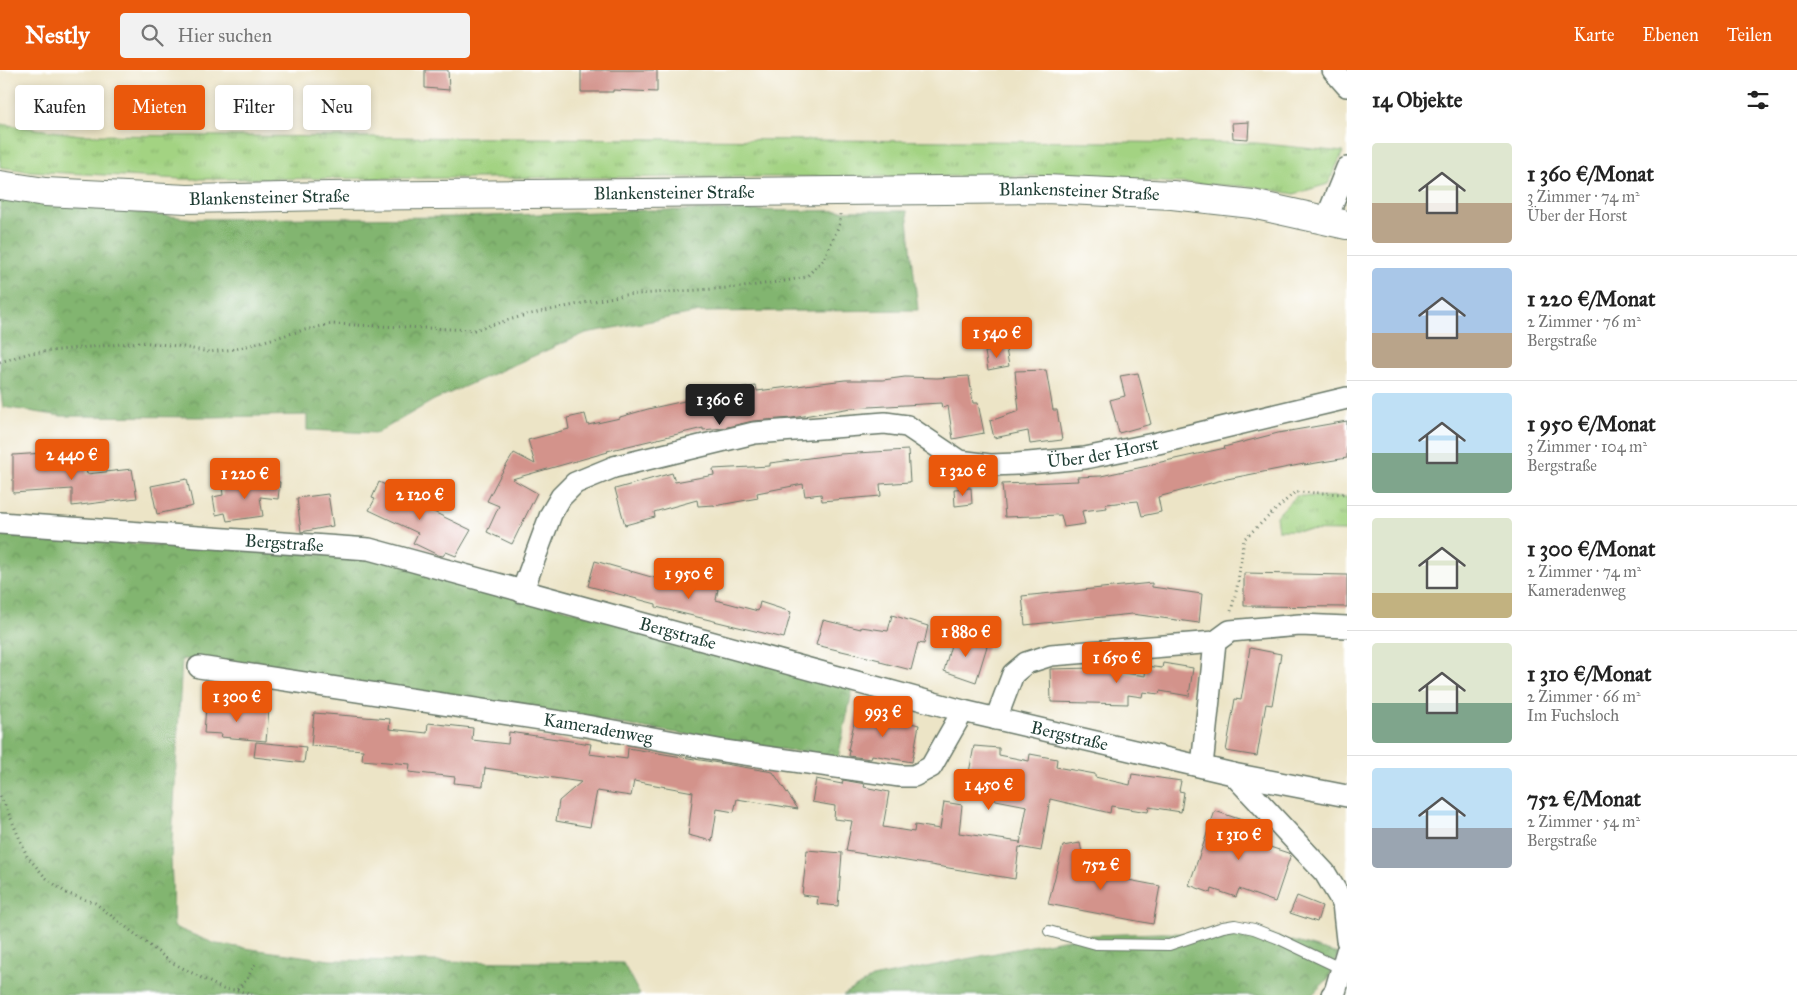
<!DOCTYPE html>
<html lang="de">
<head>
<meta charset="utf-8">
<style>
	body { margin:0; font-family:"IM FELL Great Primer",serif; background:#f2f2f2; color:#222; height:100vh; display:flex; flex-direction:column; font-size:19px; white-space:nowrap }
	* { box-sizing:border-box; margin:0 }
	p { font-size:16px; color:#767676 }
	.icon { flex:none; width:28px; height:28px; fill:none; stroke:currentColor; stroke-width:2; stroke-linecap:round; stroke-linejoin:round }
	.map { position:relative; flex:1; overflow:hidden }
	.side { display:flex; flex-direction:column; background:#fff; width:450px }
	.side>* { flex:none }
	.top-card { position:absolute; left:15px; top:15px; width:475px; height:45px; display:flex; gap:10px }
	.price { position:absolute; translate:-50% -42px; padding:0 11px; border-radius:5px; background:#ea580c; color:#fff; font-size:16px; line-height:32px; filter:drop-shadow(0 1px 2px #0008) }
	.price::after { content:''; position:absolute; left:50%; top:30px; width:15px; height:11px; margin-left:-8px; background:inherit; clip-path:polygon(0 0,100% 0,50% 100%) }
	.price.selected { background:#222; color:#fff }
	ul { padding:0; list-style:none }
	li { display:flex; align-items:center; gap:15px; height:125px; padding:0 25px }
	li+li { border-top:1px solid #e0e0e0 }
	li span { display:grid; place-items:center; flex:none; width:140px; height:100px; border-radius:5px; color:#555 }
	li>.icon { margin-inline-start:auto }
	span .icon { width:60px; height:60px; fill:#fffc; stroke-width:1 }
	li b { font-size:21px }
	h2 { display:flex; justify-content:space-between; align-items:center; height:60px; padding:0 25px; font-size:21px }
	.tag { padding:0 18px; border-radius:5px; background:#fff; box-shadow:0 2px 8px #0003; font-size:18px; line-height:45px }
	.tag.selected { background:#ea580c; color:#fff }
	header { display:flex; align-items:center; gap:30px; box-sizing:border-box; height:70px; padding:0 25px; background:#ea580c; color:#fff }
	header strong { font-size:24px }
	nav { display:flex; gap:28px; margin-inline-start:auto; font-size:18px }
	.search { width:350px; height:45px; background:#f2f2f2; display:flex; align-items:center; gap:12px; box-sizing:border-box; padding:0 18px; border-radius:5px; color:#767676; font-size:19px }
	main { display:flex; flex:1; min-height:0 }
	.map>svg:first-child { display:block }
</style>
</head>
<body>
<header>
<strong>Nestly</strong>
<div class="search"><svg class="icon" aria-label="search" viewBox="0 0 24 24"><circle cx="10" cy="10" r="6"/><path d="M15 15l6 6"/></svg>Hier suchen</div>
<nav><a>Karte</a><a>Ebenen</a><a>Teilen</a></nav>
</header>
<main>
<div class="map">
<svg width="1347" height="925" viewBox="0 0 1347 925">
	<defs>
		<pattern id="grass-tufts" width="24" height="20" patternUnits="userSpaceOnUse" patternTransform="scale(1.25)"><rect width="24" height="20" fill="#a3d382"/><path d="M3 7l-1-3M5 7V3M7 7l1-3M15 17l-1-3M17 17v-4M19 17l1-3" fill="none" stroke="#84ac6b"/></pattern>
		<pattern id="forest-crowns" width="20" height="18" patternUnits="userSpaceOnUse" patternTransform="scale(1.25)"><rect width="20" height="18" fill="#82b570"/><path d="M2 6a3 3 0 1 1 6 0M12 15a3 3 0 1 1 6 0" fill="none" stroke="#6a945d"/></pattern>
	</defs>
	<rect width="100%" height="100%" fill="#fff"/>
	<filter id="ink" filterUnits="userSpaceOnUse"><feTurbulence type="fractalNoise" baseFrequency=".02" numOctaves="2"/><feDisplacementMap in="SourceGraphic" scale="10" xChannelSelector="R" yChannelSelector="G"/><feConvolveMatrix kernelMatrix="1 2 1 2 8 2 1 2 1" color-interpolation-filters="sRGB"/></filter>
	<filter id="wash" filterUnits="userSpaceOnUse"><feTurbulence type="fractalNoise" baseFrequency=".0096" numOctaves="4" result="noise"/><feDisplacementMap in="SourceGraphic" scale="20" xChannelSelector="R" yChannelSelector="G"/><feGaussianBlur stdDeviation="1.12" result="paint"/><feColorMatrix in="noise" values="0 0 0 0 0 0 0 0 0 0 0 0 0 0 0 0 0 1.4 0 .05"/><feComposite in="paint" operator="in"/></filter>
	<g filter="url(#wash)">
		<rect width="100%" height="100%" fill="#ece4c6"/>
		<g fill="url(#grass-tufts)" stroke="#61885b">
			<path d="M 0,54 L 81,65 L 1256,73 L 1343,82 L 1328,114 L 1294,124 L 1257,117 L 1046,106 L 182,109 L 28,101 L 0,97 Z"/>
			<path d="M 1296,426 L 1347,427 L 1347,461 L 1278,460 L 1276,446 Z"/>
		</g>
		<g fill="url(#forest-crowns)" stroke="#507952">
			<path d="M 0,128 L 196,149 L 459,147 L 649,140 L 907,141 L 918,240 L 700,242 L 586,263 L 434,330 L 377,363 L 307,360 L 307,345 L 210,347 L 61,346 L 3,337 L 0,317 Z"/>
			<path d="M 0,464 L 183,477 L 374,487 L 853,617 L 838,688 L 247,596 L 182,589 L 171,788 L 174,857 L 216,874 L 330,890 L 623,893 L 640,925 L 0,925 Z"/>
			<path d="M 1162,863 L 1271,865 L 1338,884 L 1329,908 L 1312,925 L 843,925 L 872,908 L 1046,873 L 1091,865 Z"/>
		</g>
		<g id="blocks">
			<g fill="#d3938b">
				<path d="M 425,0 L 448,0 L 449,20 L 425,18 Z"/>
				<path d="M 581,0 L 657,0 L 657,22 L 613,20 L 613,22 L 581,22 Z"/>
				<path d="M 27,21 L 47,21 L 48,42 L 29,41 Z"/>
				<path d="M 1249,52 L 1248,69 L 1233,68 L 1232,53 Z"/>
				<path d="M 1006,279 L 1009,296 L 988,300 L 985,282 Z"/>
				<path d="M 1046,300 L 1053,340 L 1057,340 L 1062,370 L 1030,374 L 1028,361 L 994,368 L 990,351 L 1019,341 L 1015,301 Z"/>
				<path d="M 1138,303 L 1151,354 L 1119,363 L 1110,330 L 1125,326 L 1120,306 Z"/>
				<path d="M 969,306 L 973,333 L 978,333 L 984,363 L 953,369 L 948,336 L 942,338 L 941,333 L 851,338 L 792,348 L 753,351 L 723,358 L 703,360 L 703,358 L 607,381 L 608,382 L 512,409 L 537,423 L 512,474 L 487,462 L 499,436 L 487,431 L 501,404 L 514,383 L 535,394 L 528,370 L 569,359 L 567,348 L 585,344 L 588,355 L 620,348 L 620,347 L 648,339 L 712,325 L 712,323 L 756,316 L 757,321 L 845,310 L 883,310 L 905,307 L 937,308 Z"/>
				<path d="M 1347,351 L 1347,388 L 1304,395 L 1304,394 L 1222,410 L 1158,427 L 1161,442 L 1142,446 L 1138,431 L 1106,434 L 1107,438 L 1082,441 L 1085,454 L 1064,457 L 1061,445 L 1005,447 L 1002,414 L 1078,411 L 1077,407 L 1101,406 L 1152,395 L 1152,394 L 1225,378 L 1224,377 L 1278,363 Z"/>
				<path d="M 908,380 L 910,412 L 880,414 L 881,426 L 822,431 L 821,424 L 805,426 L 803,414 L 757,423 L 758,428 L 714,436 L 714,435 L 698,436 L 697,430 L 654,442 L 655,447 L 625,455 L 615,419 L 672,403 L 675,412 L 714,405 L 713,399 L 770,396 L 770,393 L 840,384 Z"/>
				<path d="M 44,383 L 44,400 L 85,395 L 87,404 L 132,399 L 137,428 L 72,436 L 72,419 L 13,423 L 13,385 Z"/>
				<path d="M 187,409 L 193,436 L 157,444 L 151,416 Z"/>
				<path d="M 270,411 L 280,412 L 278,429 L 260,427 L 263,446 L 227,451 L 225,443 L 216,445 L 213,427 L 223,425 L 222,417 Z"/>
				<path d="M 379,412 L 414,428 L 413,432 L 471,460 L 456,486 L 446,482 L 443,486 L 438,485 L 413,473 L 418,463 L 369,440 L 375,429 L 372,428 Z"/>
				<path d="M 971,418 L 972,434 L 955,436 L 954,419 Z"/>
				<path d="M 328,424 L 333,456 L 301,462 L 297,428 Z"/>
				<path d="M 595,491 L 662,510 L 663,505 L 718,519 L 716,530 L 758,541 L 760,532 L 791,542 L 784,568 L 656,537 L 656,534 L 588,516 Z"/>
				<path d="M 1244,503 L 1347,505 L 1347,537 L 1244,536 Z"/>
				<path d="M 1152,513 L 1152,517 L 1202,524 L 1199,553 L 1132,544 L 1025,555 L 1022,526 Z"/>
				<path d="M 892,545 L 928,556 L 924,574 L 918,573 L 911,600 L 880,592 L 880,590 L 816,575 L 823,550 L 861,559 L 861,557 L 888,561 Z"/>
				<path d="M 965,564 L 988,573 L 976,612 L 944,601 L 952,571 L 962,574 Z"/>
				<path d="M 1250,578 L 1281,584 L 1272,635 L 1266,634 L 1257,686 L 1226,681 L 1235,629 L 1241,630 Z"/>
				<path d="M 1163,593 L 1193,598 L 1189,626 L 1160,621 L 1159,624 L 1143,622 L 1142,627 L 1128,625 L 1128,634 L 1051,632 L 1050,599 L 1093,598 L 1145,606 L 1146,596 L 1162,598 Z"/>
				<path d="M 206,636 L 269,640 L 266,671 L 221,667 L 222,664 L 204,663 Z"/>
				<path d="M 857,640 L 919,655 L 912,692 L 872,685 L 871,689 L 849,686 L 850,681 L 848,680 Z"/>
				<path d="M 314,643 L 390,649 L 389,659 L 427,663 L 428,653 L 473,658 L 472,670 L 508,674 L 509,662 L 591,674 L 589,684 L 627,689 L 628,678 L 773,702 L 798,739 L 737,729 L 734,742 L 717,739 L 712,771 L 688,765 L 693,722 L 634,711 L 631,726 L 597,721 L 590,757 L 556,751 L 559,731 L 581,712 L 485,698 L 483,716 L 454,713 L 455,707 L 409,702 L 410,694 L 362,690 L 363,680 L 311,676 Z"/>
				<path d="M 256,672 L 306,677 L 304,693 L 254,687 Z"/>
				<path d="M 974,676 L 999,678 L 999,685 L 1029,691 L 1030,684 L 1057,689 L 1056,697 L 1095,704 L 1095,707 L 1130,715 L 1132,704 L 1181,711 L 1179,721 L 1184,722 L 1181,742 L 1149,737 L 1148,742 L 1111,736 L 1110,743 L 1050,729 L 1041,781 L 1019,777 L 1015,809 L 846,781 L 852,751 L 834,749 L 835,736 L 812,732 L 816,709 L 842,714 L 843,710 L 865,714 L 864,717 L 889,722 L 883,757 L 914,762 L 915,755 L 940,759 L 944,732 L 962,735 L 959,763 L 1020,772 L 1020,774 L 1027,736 L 965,724 Z"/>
				<path d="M 1215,741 L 1260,756 L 1255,772 L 1291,784 L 1275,832 L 1239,819 L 1236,827 L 1212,819 L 1211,823 L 1189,815 Z"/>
				<path d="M 1080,773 L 1086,802 L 1160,816 L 1153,854 L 1048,834 L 1063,776 Z"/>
				<path d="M 807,780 L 842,783 L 838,836 L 817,834 L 818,827 L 802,825 Z"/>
				<path d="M 1297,826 L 1322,836 L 1317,852 L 1290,843 Z"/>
			</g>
		</g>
	</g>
	<g filter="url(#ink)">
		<use href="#blocks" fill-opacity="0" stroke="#677767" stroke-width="1"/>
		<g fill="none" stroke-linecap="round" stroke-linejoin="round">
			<defs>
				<path id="service" d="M 1049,861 L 1096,874 L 1169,875 L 1223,857 L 1235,855 L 1254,859 L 1277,868 L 1342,899"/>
				<g id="minor">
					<path d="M 1333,0 L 1347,16"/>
					<path d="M 1326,150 L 1347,98"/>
					<path id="s1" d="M 0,453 L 369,479 L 963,641 L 1233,704 L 1347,726"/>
					<path id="s2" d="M 522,522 L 551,444 L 561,427 L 575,413 L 614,397 L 754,363 L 885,353 L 907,356 L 959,391 L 990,395 L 1017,394 L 1085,388 L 1158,373 L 1347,328"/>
					<path id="s3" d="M 199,597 L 581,655 L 724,681 L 900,706 L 914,706 L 931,697 L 963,641"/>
					<path d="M 996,649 L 1013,604 L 1026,593 L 1051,585 L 1215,572 L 1230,561 L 1300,555 L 1347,557"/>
					<path d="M 1202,696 L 1215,572"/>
					<path d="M 1233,704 L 1325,803 L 1343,833 L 1347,870"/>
					<path d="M 1332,925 L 1335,922 L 1347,881"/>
				</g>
				<g id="secondary">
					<path id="s4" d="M 0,115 L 45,122 L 187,129 L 329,126 L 1046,119 L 1172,125 L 1252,134 L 1347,155"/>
				</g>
			</defs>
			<use href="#service" stroke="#677767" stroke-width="12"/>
			<use href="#minor" stroke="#677767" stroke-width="24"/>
			<use href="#secondary" stroke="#677767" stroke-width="30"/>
			<g stroke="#677767" stroke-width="3" stroke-dasharray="1 4" stroke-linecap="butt">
				<path d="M 0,292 L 30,283 L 141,272 L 177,276 L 209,282 L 236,279 L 300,261 L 332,254 L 474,260 L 526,245 L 623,225 L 743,217 L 785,211 L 806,207 L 824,189 L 840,153 L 840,143"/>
				<path d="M 1231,541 L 1237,518 L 1244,469 L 1295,422 L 1347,424"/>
				<path d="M 0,726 L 6,737 L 27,786 L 45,807 L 66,823 L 95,833 L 171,892 L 223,919 L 237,920 L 247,909 L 255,894"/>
				<path d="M 237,920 L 252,925"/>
			</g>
			<use href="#service" stroke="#fff" stroke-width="10"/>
			<use href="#minor" stroke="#fff" stroke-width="21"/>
			<use href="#secondary" stroke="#fff" stroke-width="28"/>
		</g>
	</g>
	<g text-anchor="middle" stroke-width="5" stroke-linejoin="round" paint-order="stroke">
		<g font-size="18" fill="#1f3d34" stroke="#fff">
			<text dy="6" stroke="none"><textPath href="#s4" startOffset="1080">Blankensteiner Straße</textPath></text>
			<text dy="6" stroke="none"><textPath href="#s4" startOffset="675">Blankensteiner Straße</textPath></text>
			<text dy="6" stroke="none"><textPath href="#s4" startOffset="270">Blankensteiner Straße</textPath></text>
			<text dy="6" stroke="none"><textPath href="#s2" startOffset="670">Über der Horst</textPath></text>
			<text dy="6" stroke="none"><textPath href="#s1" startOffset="285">Bergstraße</textPath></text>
			<text dy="6" stroke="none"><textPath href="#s1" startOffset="690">Bergstraße</textPath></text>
			<text dy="6" stroke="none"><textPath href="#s3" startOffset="404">Kameradenweg</textPath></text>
			<text dy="6" stroke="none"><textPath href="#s1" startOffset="1095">Bergstraße</textPath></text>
		</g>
	</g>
</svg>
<b class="price" style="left:997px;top:289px">1 540 €</b>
<b class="price selected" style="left:720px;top:356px">1 360 €</b>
<b class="price" style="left:72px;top:411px">2 440 €</b>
<b class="price" style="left:963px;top:427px">1 320 €</b>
<b class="price" style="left:245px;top:430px">1 220 €</b>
<b class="price" style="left:420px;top:451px">2 120 €</b>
<b class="price" style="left:689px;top:530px">1 950 €</b>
<b class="price" style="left:966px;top:588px">1 880 €</b>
<b class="price" style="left:1117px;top:614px">1 650 €</b>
<b class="price" style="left:237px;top:653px">1 300 €</b>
<b class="price" style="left:883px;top:668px">993 €</b>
<b class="price" style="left:989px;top:741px">1 450 €</b>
<b class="price" style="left:1239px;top:791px">1 310 €</b>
<b class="price" style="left:1101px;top:821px">752 €</b>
<div class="top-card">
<a class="tag">Kaufen</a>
<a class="tag selected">Mieten</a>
<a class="tag">Filter</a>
<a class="tag">Neu</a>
</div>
</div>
<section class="side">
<h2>14 Objekte<svg class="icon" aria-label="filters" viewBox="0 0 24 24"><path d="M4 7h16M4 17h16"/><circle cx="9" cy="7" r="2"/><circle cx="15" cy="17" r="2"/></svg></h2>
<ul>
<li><span style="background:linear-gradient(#dfe7d0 60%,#b9a48a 0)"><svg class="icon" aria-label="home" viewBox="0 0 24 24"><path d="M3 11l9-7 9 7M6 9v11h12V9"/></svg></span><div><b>1 360 €/Monat</b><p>3 Zimmer · 74 m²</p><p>Über der Horst</p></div></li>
<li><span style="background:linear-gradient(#a9c7e8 65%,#b9a48a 0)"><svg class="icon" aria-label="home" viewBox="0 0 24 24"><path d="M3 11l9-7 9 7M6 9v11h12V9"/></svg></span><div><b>1 220 €/Monat</b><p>2 Zimmer · 76 m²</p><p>Bergstraße</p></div></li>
<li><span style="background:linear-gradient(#bfe0f5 60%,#7fa58c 0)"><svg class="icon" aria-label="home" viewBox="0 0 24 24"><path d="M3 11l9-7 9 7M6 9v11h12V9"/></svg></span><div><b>1 950 €/Monat</b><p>3 Zimmer · 104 m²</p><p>Bergstraße</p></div></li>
<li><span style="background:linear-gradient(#dfe7d0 75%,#c2b280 0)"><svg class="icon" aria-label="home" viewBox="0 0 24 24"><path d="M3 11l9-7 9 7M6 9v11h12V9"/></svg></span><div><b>1 300 €/Monat</b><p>2 Zimmer · 74 m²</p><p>Kameradenweg</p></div></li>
<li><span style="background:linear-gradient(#dfe7d0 60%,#7fa58c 0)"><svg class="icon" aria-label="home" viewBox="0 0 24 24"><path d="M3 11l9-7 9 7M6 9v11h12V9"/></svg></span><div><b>1 310 €/Monat</b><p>2 Zimmer · 66 m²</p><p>Im Fuchsloch</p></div></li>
<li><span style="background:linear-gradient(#bfe0f5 60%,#9aa5b1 0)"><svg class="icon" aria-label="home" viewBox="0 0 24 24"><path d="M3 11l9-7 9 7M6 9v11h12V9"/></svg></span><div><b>752 €/Monat</b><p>2 Zimmer · 54 m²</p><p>Bergstraße</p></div></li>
</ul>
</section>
</main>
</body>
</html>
